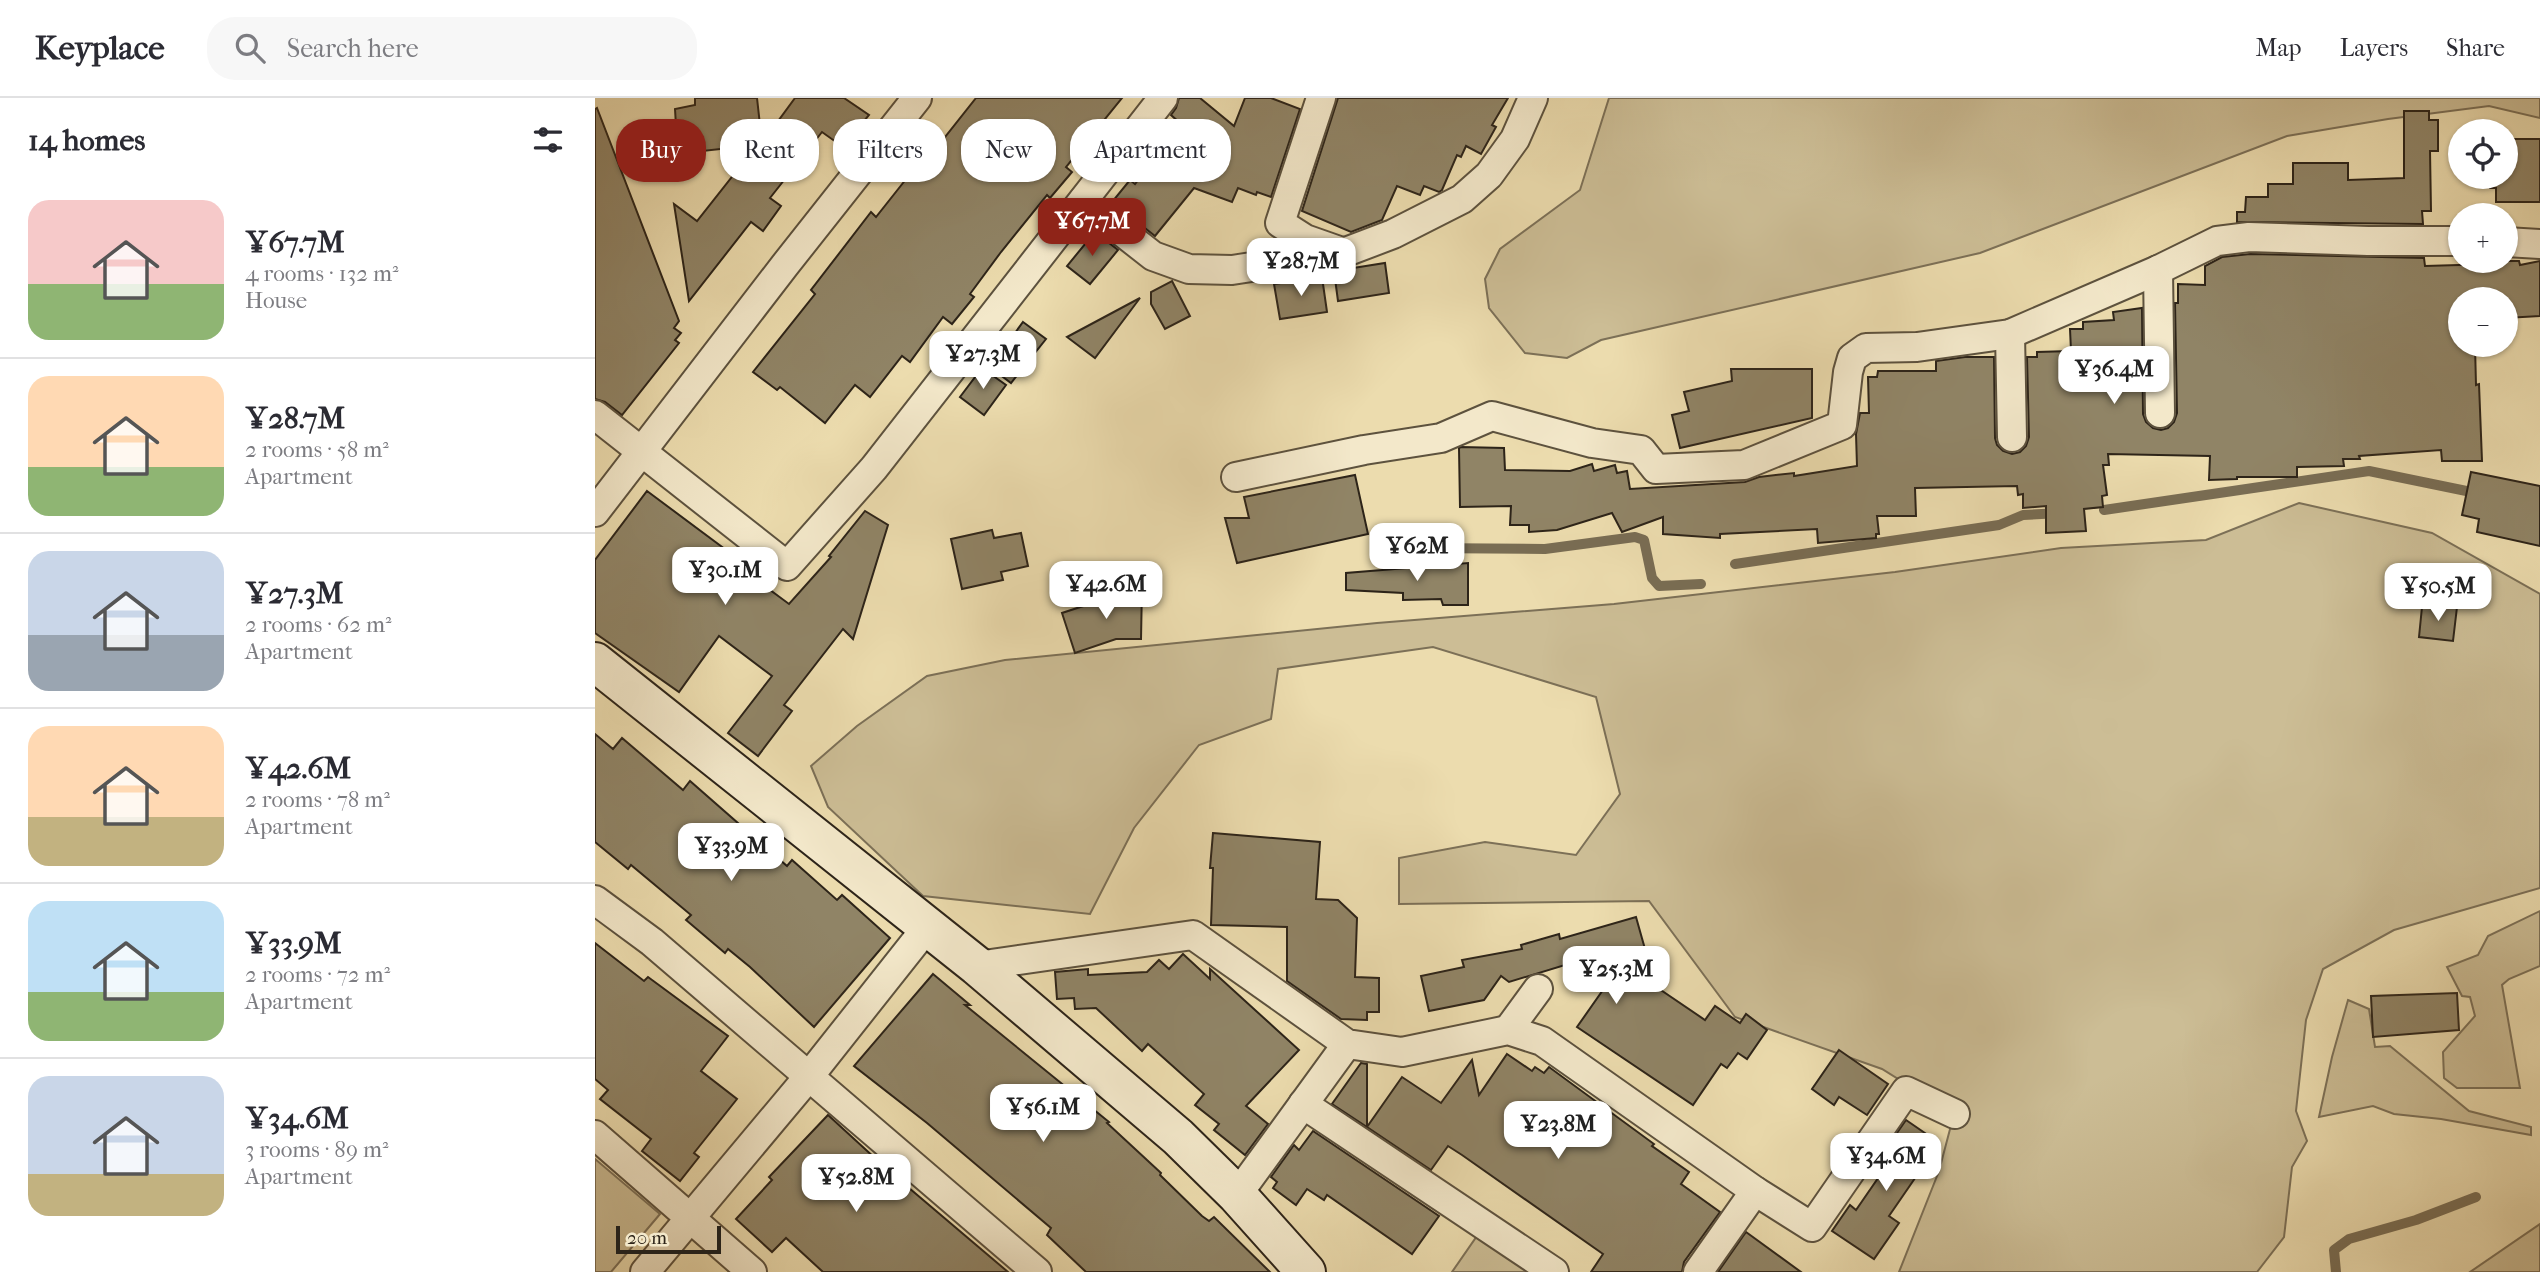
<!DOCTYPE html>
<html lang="en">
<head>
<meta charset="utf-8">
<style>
	body { margin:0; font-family:"IM FELL French Canon",serif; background:#f7f7f7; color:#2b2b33; height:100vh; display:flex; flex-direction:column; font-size:26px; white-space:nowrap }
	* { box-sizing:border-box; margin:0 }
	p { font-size:23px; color:#7c7c81 }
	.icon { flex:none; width:38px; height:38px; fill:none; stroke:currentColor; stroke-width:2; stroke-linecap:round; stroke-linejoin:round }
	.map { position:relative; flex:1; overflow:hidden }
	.side { display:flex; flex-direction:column; background:#fff; width:595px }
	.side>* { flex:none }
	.hud { position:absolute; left:21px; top:21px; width:665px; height:63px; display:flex; gap:14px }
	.controls { position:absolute; left:1853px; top:21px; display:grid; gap:14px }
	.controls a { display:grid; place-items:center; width:70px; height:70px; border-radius:50%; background:#fff; box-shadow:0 2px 5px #0004; font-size:35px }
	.scale { position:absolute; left:21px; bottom:18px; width:105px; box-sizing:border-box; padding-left:7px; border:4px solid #2d2419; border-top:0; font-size:19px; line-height:24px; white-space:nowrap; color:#2d2419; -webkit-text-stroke:5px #f3e8ca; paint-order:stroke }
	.price { position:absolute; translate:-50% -60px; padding:0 16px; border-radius:14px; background:#fff; color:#222; font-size:23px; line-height:46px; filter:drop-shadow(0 2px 4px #0008) }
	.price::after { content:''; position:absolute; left:50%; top:42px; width:21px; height:16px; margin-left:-10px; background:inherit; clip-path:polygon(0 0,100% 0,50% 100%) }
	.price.selected { background:#8f2418; color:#fff }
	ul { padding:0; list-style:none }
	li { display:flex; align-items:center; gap:21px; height:175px; padding:0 28px }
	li+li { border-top:2px solid #e1e1e2 }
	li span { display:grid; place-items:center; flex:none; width:196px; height:140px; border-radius:21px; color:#555 }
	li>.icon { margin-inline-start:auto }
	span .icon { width:84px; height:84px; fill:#fffc; stroke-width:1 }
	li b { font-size:30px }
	h2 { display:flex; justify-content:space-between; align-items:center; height:84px; padding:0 28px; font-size:30px }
	.pill { padding:0 24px; border-radius:28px; background:#fff; box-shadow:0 2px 5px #0004; font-size:24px; line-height:63px }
	.pill.selected { background:#8f2418; color:#fff }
	header { display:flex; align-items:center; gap:42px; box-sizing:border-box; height:98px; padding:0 35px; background:#fff; border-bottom:2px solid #e1e1e2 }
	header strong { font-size:33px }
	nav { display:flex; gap:38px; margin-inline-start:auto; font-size:24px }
	.search { width:490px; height:63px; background:#f7f7f7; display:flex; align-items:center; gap:18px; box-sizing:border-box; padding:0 24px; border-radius:28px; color:#7c7c81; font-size:26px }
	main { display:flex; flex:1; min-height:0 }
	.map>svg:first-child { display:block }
</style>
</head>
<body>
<header>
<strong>Keyplace</strong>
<div class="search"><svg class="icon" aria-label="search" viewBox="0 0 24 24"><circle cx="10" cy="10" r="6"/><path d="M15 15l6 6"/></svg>Search here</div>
<nav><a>Map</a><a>Layers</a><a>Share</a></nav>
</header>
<main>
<section class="side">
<h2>14 homes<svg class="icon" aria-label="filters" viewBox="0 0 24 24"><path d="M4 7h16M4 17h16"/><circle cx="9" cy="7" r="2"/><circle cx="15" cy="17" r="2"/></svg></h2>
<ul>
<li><span style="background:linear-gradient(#f6c9c9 60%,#8fb573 0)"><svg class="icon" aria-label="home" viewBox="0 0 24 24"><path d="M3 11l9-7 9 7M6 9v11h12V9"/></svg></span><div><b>¥67.7M</b><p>4 rooms · 132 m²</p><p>House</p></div></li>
<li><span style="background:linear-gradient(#ffd9b3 65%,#8fb573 0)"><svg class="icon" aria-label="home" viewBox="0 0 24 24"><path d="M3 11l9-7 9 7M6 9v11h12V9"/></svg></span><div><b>¥28.7M</b><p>2 rooms · 58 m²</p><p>Apartment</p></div></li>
<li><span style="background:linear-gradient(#c9d6e8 60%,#9aa5b1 0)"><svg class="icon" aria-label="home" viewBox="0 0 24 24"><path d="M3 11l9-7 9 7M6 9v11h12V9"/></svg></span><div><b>¥27.3M</b><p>2 rooms · 62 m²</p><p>Apartment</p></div></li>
<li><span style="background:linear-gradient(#ffd9b3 65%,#c2b280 0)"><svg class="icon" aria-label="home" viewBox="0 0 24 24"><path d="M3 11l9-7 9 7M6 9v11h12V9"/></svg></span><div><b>¥42.6M</b><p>2 rooms · 78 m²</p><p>Apartment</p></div></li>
<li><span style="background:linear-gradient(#bfe0f5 65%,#8fb573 0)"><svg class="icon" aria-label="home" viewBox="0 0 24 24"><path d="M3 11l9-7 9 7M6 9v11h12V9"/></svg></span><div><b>¥33.9M</b><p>2 rooms · 72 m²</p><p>Apartment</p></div></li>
<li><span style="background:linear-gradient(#c9d6e8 70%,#c2b280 0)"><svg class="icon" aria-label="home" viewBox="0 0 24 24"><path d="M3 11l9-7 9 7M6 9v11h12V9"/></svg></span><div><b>¥34.6M</b><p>3 rooms · 89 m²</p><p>Apartment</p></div></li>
</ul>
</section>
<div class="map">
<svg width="1945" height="1174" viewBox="0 0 1945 1174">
	<rect width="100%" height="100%" fill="#ecdcae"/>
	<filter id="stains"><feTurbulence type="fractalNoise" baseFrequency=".00286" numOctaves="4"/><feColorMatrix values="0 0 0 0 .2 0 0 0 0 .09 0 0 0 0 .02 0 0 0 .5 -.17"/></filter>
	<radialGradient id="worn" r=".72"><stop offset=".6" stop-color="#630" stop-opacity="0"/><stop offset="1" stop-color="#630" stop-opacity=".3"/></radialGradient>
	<g fill="#ccbd95" stroke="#7c7057" stroke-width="2">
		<path d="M 1014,0 L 1945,0 L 1945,20 L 1894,8 L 1793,21 L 1692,38 L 1385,155 L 1006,242 L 972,260 L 930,255 L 894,210 L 890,181 L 905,151 L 985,92 Z"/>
		<path d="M 1704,405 L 1837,435 L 1945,496 L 1945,790 L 1799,832 L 1728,871 L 1711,922 L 1701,1013 L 1712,1043 L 1697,1069 L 1689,1139 L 1662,1174 L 1304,1174 L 1344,1073 L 1359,1016 L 1287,971 L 1140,919 L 1054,803 L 804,806 L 804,760 L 890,744 L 981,757 L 1025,696 L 1001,599 L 838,549 L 683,571 L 676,621 L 604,647 L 539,730 L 495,816 L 328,798 L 233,709 L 216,668 L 262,628 L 332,578 L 410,562 L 782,525 L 1019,506 L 1300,474 L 1466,450 L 1611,442 Z"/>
		<path d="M 1945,813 L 1945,868 L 1914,881 L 1907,887 L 1925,990 L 1862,990 L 1849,980 L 1848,954 L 1880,918 L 1875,899 L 1867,898 L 1852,869 L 1883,857 L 1893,838 Z"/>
		<path d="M 1753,902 L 1774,911 L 1780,949 L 1795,948 L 1874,1013 L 1936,1029 L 1936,1037 L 1846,1021 L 1799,1016 L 1778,1008 L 1724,1019 L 1737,959 Z"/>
		<path d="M 0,1061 L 65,1116 L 16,1174 L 0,1174 Z"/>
		<path d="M 1945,1126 L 1945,1174 L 1875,1174 Z"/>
		<path d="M 882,1138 L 935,1174 L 857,1174 Z"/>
	</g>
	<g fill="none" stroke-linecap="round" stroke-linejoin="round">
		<g stroke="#796d54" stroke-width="10">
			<path d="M 1509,412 L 1774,373 L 1886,396"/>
			<path d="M 821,450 L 950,451 L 1040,439 L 1049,442 L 1057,480 L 1064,488 L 1106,486"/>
			<path d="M 1140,466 L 1404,427 L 1428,417 L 1465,415"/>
			<path d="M 1741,1174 L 1739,1152 L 1754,1141 L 1821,1122 L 1881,1099"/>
		</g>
	</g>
	<g fill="#908466" stroke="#2d2419" stroke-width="2">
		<path d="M 100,0 L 162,0 L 167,45 L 200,0 L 249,0 L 274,17 L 248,49 L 227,34 L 175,100 L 186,108 L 168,133 L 156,124 L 94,203 L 79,106 L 102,123 L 162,47 L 71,57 L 67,30 L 81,28 L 80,11 L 100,7 Z"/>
		<path d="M 381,0 L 527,0 L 471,69 L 477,74 L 455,100 L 452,97 L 406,154 L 375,196 L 379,199 L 357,226 L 348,219 L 315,264 L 307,258 L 275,299 L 260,287 L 230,325 L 185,289 L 182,292 L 158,274 L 220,196 L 216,192 L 276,114 L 281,119 L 323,66 L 319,63 L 338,38 L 346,44 Z"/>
		<path d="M 584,0 L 605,0 L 639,28 L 650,0 L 676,0 L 705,11 L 676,99 L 662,94 L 661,97 L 643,90 L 637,104 L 599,90 L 560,138 L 517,104 L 535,82 L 540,86 L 586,26 L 576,17 L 581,10 Z"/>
		<path d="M 743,0 L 913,0 L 897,27 L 901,29 L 886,56 L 871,48 L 866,59 L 862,57 L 847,92 L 844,94 L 829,88 L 825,97 L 802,88 L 787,122 L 756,134 L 707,113 Z"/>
		<path d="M 2,10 L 84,223 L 79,230 L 86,235 L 80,242 L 84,245 L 27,317 L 10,304 L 0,301 L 0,11 Z"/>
		<path d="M 1809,13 L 1834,13 L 1834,22 L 1843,22 L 1843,53 L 1835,53 L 1836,113 L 1827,113 L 1828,126 L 1642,124 L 1642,114 L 1650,114 L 1651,99 L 1673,99 L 1673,86 L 1698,86 L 1698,65 L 1753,65 L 1753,82 L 1809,80 Z"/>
		<path d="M 1911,41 L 1945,41 L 1945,104 L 1901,104 L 1901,90 L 1895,90 L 1895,79 L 1911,79 Z"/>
		<path d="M 500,134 L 523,152 L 495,186 L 472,168 Z"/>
		<path d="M 1655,156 L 1829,160 L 1830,168 L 1898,166 L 1898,163 L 1924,163 L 1925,167 L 1945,163 L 1945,218 L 1911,220 L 1911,201 L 1866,201 L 1866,247 L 1880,247 L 1881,287 L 1884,286 L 1887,363 L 1847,363 L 1846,352 L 1764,358 L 1765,361 L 1748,361 L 1749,368 L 1702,369 L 1702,379 L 1642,379 L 1642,381 L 1614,382 L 1615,358 L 1513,356 L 1514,367 L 1508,367 L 1512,397 L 1507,398 L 1508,409 L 1489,411 L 1491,433 L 1451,435 L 1451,408 L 1428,410 L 1428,396 L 1423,397 L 1422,388 L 1320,390 L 1321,418 L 1282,418 L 1284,436 L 1281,436 L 1281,440 L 1223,445 L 1222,431 L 1125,436 L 1125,440 L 1068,436 L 1068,419 L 1027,434 L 1017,415 L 962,432 L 934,434 L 934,427 L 915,427 L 916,408 L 865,409 L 864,350 L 866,349 L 909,350 L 910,372 L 975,373 L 997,366 L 999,373 L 1020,367 L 1022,375 L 1032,373 L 1035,391 L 1150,384 L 1164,379 L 1199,375 L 1199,378 L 1262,368 L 1261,336 L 1265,315 L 1274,315 L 1273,279 L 1282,279 L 1283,273 L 1341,273 L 1341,263 L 1370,259 L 1399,259 L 1400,340 L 1402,347 L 1408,353 L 1417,356 L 1425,354 L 1431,348 L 1434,339 L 1432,259 L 1442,259 L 1442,254 L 1476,253 L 1475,231 L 1488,231 L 1488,224 L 1519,222 L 1518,214 L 1547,210 L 1548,316 L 1551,324 L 1558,330 L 1566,332 L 1573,330 L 1579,324 L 1582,315 L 1580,205 L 1583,205 L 1583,186 L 1610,187 L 1610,168 L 1627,159 Z"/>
		<path d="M 790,165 L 794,195 L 743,203 L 739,173 Z"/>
		<path d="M 727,179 L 732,214 L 685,221 L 679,186 Z"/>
		<path d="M 577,183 L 595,218 L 570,231 L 556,206 L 556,194 Z"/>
		<path d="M 545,200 L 500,260 L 472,239 Z"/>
		<path d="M 428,224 L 451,241 L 416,285 L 395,269 Z"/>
		<path d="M 387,270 L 411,287 L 389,317 L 365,299 Z"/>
		<path d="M 1136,271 L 1217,271 L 1217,320 L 1085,350 L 1077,317 L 1094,313 L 1089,294 L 1137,283 Z"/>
		<path d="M 1876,374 L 1945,388 L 1945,448 L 1882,434 L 1884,421 L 1867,417 Z"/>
		<path d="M 760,377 L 773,436 L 642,465 L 630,420 L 654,420 L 649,399 Z"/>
		<path d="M 52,393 L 158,472 L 155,477 L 194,506 L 236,459 L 234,458 L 270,413 L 293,427 L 258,541 L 248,531 L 189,607 L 197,613 L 163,658 L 133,635 L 177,578 L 124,538 L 84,594 L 0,535 L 0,462 Z"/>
		<path d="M 397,432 L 399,440 L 426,435 L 433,468 L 406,474 L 408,482 L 367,491 L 356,441 Z"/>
		<path d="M 873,465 L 873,507 L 848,507 L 846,501 L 808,502 L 808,495 L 751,492 L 751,475 Z"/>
		<path d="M 547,489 L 546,541 L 521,541 L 480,555 L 467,515 Z"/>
		<path d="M 1827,509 L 1862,509 L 1858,543 L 1824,539 Z"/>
		<path d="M 0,636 L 18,651 L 27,640 L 88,692 L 95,683 L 192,768 L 197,762 L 242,802 L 247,797 L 295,840 L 219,929 L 155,869 L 133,851 L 130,855 L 91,822 L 96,817 L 36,767 L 33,771 L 0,744 Z"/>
		<path d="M 618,735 L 725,744 L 721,801 L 743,802 L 762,820 L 760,879 L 784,880 L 784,914 L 772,914 L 772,922 L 746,921 L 692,883 L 692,829 L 616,827 L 618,770 L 615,770 Z"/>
		<path d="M 1041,819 L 1057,876 L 1057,886 L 1110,922 L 1120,908 L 1145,925 L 1151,916 L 1172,932 L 1152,961 L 1143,955 L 1132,970 L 1126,966 L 1098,1007 L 982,929 L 1031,859 L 985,872 L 983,863 L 914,884 L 906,878 L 889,902 L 834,913 L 826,878 L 869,869 L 867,862 L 927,851 L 926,847 L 964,836 L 965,841 Z"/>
		<path d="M 0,845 L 49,883 L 53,879 L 133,938 L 106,973 L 142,1001 L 99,1055 L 104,1059 L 85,1083 L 47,1053 L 56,1041 L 5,1001 L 13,992 L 0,981 Z"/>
		<path d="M 588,856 L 615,881 L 615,871 L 704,952 L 651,1008 L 673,1026 L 650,1057 L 619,1032 L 624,1026 L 600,1007 L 609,996 L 553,946 L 547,953 L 501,910 L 480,911 L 479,900 L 462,901 L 460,874 L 493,871 L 493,877 L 552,874 L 564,862 L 574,871 Z"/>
		<path d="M 338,876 L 375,907 L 370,907 L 514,1024 L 512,1025 L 566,1075 L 565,1077 L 607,1118 L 614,1123 L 619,1119 L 675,1174 L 491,1174 L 452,1137 L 456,1130 L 332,1025 L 259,968 Z"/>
		<path d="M 1862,895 L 1864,932 L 1778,939 L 1776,898 Z"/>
		<path d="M 1244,952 L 1293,986 L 1272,1017 L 1244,999 L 1239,1007 L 1217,991 Z"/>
		<path d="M 912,956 L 937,973 L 940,969 L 949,975 L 954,969 L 1059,1046 L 1057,1048 L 1094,1074 L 1086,1086 L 1125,1114 L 1089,1164 L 1087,1174 L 996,1174 L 1008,1156 L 867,1057 L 853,1048 L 836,1072 L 772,1029 L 807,979 L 846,1005 L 877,962 L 884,997 Z"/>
		<path d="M 766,965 L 772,966 L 772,1029 L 737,1006 Z"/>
		<path d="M 233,1017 L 294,1073 L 413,1174 L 228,1174 L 191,1140 L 177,1154 L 141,1121 L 177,1082 L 174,1079 Z"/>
		<path d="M 1311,1022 L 1340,1042 L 1334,1051 L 1338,1054 L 1294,1118 L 1304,1125 L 1279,1161 L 1237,1133 L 1255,1107 L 1261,1112 L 1301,1054 L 1293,1048 Z"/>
		<path d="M 718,1033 L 844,1118 L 817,1156 L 732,1097 L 729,1102 L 712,1091 L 701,1107 L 678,1090 L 682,1084 L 676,1079 L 699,1047 L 704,1052 Z"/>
		<path d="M 1151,1134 L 1206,1174 L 1123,1174 Z"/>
	</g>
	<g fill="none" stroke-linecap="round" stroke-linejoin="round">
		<defs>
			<g id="street">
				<path d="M 726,0 L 685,125 L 710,141 L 747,154"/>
				<path d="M 488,103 L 558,158 L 594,171 L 637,172 L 748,155 L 798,136 L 867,101 L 894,77 L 920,41 L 938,0"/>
				<path d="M 1911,144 L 1945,146"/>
				<path d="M 1563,172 L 1565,315"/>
				<path d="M 1415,236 L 1417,339"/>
				<path d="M 0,317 L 192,468 L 279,370 L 568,0"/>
				<path d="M 641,379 L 769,352 L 846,340 L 897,318 L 997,345 L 1046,352 L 1061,371 L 1149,367 L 1247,327 L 1253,274 L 1257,260 L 1271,250 L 1322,249 L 1415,236 L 1563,172 L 1622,143 L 1654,139 L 1773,143 L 1866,143"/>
				<path d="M 0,414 L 190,167 L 322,0"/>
				<path d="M 0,802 L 57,844 L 442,1174"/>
				<path d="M 382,868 L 598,837 L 752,946 L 807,954 L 913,932 L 947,943 L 1160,1093 L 1103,1174"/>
				<path d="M 913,932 L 943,891"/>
				<path d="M 708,1006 L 959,1174"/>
				<path d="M 0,1037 L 157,1174"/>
				<path d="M 1160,1093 L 1217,1129 L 1311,993 L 1360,1016"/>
				<path d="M 642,1097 L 752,946"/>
				<path d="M 50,1174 L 215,977 L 333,828"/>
			</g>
			<path id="secondary" d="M 0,564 L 382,868 L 583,1039 L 642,1097 L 711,1174"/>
		</defs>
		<use href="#street" stroke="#5d523e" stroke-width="32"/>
		<use href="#secondary" stroke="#2d2419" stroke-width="42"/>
		<use href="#street" stroke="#f3e8ca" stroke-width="28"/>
		<use href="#secondary" stroke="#f3e8ca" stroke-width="38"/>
	</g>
	<rect width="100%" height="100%" filter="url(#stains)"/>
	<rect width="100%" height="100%" fill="url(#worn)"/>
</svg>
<div class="controls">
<a><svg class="icon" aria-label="locate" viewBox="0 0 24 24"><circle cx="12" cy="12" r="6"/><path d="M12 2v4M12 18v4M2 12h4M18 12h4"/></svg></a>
<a>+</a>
<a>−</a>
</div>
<div class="scale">20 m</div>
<b class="price selected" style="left:497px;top:160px">¥67.7M</b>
<b class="price" style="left:706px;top:200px">¥28.7M</b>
<b class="price" style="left:388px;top:293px">¥27.3M</b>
<b class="price" style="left:1519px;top:308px">¥36.4M</b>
<b class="price" style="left:822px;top:485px">¥62M</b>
<b class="price" style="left:130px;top:509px">¥30.1M</b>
<b class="price" style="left:511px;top:523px">¥42.6M</b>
<b class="price" style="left:1843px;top:525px">¥50.5M</b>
<b class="price" style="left:136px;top:785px">¥33.9M</b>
<b class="price" style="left:1021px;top:908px">¥25.3M</b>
<b class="price" style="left:448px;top:1046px">¥56.1M</b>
<b class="price" style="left:963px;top:1063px">¥23.8M</b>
<b class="price" style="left:1291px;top:1095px">¥34.6M</b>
<b class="price" style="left:261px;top:1116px">¥52.8M</b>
<div class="hud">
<a class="pill selected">Buy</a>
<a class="pill">Rent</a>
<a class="pill">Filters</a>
<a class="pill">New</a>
<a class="pill">Apartment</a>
</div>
</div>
</main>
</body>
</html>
